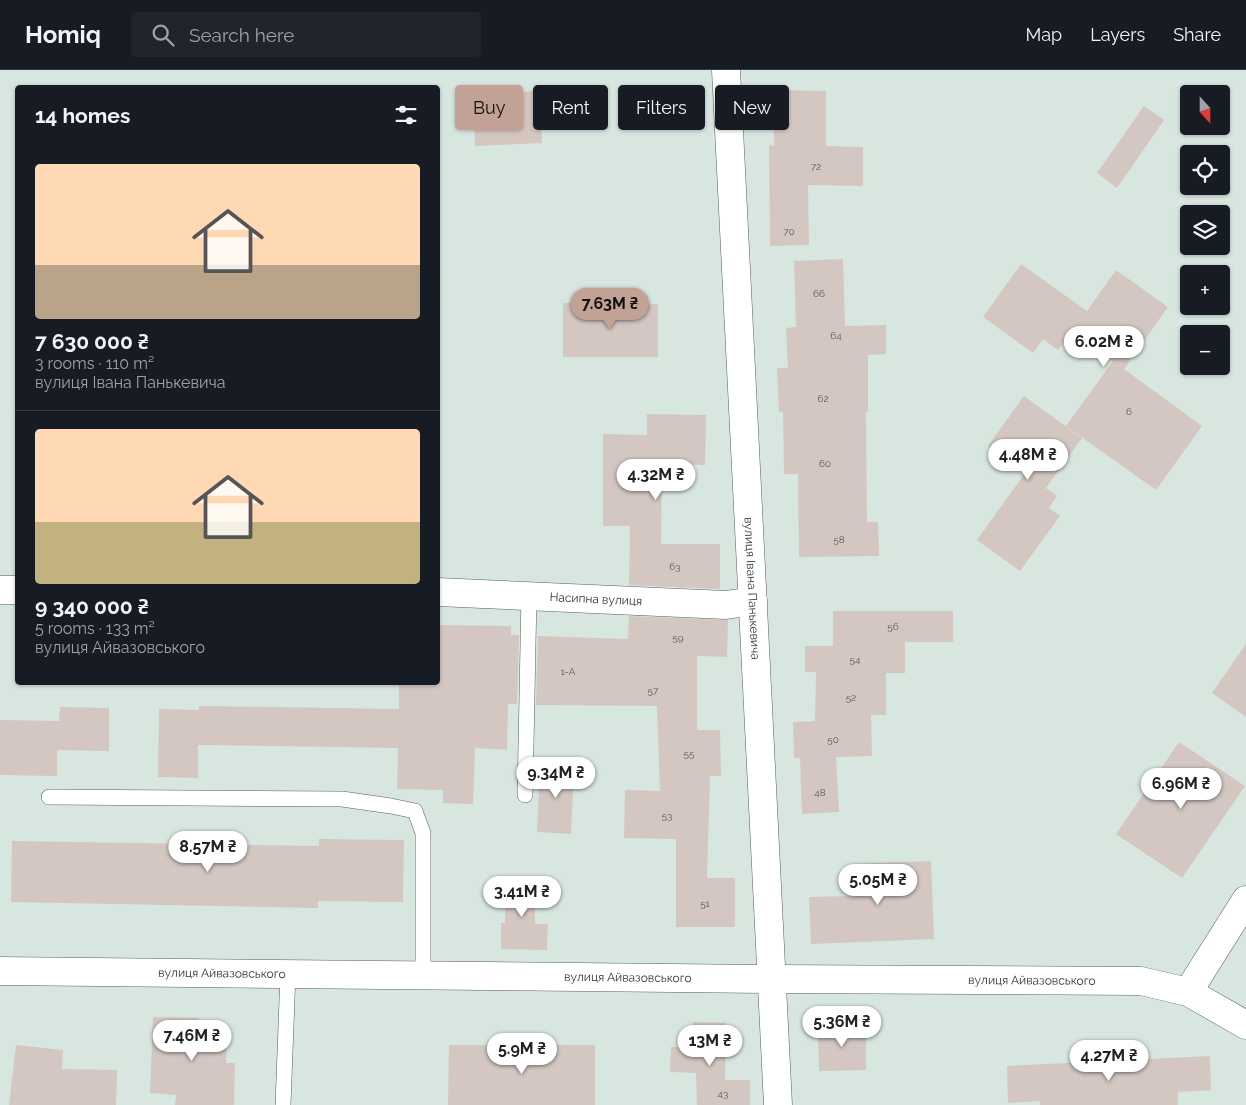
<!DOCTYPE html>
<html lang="en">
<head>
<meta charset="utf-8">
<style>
	body { margin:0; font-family:Raleway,sans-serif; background:#20242c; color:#f1f3f6; height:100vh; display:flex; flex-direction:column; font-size:19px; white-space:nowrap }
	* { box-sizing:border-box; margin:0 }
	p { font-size:16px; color:#9ea1a6 }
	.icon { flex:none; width:28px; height:28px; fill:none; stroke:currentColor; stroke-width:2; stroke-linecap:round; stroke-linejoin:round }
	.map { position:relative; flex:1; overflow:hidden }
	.side { position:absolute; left:15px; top:15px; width:425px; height:600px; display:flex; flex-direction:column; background:#171b24; border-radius:5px; box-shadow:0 1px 4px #0004 }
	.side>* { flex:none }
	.guide { position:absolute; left:455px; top:15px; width:475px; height:45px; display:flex; gap:10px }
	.needle { width:32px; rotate:159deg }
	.fabs { position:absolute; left:1180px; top:15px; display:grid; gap:10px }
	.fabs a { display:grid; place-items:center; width:50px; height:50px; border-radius:5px; background:#171b24; box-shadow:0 1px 4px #0004; font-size:25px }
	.price { position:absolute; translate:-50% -42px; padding:0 11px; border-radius:18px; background:#fff; color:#222; font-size:16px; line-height:32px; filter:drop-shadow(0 1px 2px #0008) }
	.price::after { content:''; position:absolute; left:50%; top:30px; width:15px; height:11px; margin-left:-8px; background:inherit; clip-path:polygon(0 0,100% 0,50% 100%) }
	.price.on { background:#c1a295; color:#111 }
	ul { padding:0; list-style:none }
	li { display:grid; align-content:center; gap:10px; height:265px; padding:0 20px }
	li+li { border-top:1px solid #363941 }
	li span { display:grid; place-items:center; height:155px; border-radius:5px; color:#555 }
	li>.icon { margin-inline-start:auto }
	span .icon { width:90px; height:90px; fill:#fffc; stroke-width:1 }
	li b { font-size:21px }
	h2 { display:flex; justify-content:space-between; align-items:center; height:60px; padding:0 20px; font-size:21px }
	.pill { padding:0 18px; border-radius:5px; background:#171b24; box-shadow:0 1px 4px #0004; font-size:18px; line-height:45px }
	.pill.on { background:#c1a295; color:#111 }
	header { display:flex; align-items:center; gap:30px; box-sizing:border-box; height:70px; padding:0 25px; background:#171b24; border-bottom:1px solid #363941 }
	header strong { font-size:24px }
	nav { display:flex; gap:28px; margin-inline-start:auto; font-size:18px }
	.search { width:350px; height:45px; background:#20242c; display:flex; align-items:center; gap:12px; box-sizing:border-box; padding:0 18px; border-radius:5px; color:#9ea1a6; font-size:19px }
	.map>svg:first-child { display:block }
</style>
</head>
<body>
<header>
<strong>Homiq</strong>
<div class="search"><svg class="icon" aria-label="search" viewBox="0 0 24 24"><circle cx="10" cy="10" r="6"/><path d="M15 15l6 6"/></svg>Search here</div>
<nav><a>Map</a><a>Layers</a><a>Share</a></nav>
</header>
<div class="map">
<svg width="1246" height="1035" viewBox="0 0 1246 1035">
	<rect width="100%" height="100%" fill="#d8e6e0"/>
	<g fill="#d4c7c2">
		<path d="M 687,18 L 689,58 L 653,60 L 650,20 Z"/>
		<path d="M 774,20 L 826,21 L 826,76 L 863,77 L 863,116 L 808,115 L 809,175 L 770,176 L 769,75 L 774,76 Z"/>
		<path d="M 540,21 L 542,73 L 475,76 L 473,24 Z"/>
		<path d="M 1144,36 L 1164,50 L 1117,118 L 1097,103 Z"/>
		<path d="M 843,189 L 845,256 L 886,255 L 886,284 L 868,285 L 868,342 L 866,342 L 867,452 L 878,452 L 879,486 L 799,487 L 798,404 L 784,404 L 783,342 L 779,342 L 777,298 L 788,298 L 786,258 L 796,257 L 794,191 Z"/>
		<path d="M 1021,194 L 1087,241 L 1116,200 L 1168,237 L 1124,299 L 1202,356 L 1156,420 L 1066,356 L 1113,291 L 1072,262 L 1058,280 L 1043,269 L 1033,283 L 983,247 Z"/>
		<path d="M 563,233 L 658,234 L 658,287 L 563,287 Z"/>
		<path d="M 1024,326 L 1082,368 L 1046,418 L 1057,426 L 1049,438 L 1060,446 L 1020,501 L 977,470 L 1025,403 L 988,376 Z"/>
		<path d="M 647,344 L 706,345 L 705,395 L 662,394 L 661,474 L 720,474 L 720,519 L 629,515 L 630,456 L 603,456 L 603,364 L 647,365 Z"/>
		<path d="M 833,541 L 953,541 L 953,572 L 905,572 L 905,603 L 886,603 L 886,645 L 871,645 L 872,686 L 836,687 L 839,742 L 802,744 L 800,688 L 794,688 L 793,652 L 815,651 L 816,602 L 805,602 L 805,576 L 833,576 Z"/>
		<path d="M 629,546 L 728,550 L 727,587 L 697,586 L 697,660 L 720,660 L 721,706 L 710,706 L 707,808 L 735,808 L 735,857 L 676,857 L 676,769 L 624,768 L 625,720 L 660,721 L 657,636 L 536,635 L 538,566 L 628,569 Z"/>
		<path d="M 438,555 L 511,556 L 511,565 L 519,565 L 517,634 L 508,634 L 507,680 L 475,678 L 473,734 L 443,733 L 443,720 L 397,719 L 398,678 L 198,675 L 198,708 L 158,707 L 159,639 L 199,640 L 199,636 L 399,639 L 399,612 L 438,612 Z"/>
		<path d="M 1246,574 L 1246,647 L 1212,623 Z"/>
		<path d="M 60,637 L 109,638 L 109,681 L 57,680 L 57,706 L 0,705 L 0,650 L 59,651 Z"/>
		<path d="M 1179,672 L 1245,716 L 1182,808 L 1116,764 Z"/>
		<path d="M 540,695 L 574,697 L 571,764 L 537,762 Z"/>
		<path d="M 319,769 L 404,770 L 403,832 L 318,831 L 318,838 L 11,832 L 12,771 L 319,776 Z"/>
		<path d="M 931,791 L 934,869 L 811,874 L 809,827 L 852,826 L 851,794 Z"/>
		<path d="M 506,809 L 535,810 L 535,854 L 548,854 L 547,880 L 501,879 L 501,853 L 505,853 Z"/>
		<path d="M 153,947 L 199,948 L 198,954 L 227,954 L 226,993 L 235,993 L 234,1035 L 175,1035 L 176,1025 L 150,1023 Z"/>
		<path d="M 693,952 L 726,953 L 725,1010 L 750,1010 L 750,1035 L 697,1035 L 696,1003 L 670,1002 L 671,977 L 693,977 Z"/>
		<path d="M 818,956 L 866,956 L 866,1000 L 819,1001 Z"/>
		<path d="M 16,975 L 63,980 L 62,999 L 117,1000 L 116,1035 L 9,1035 Z"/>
		<path d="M 449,975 L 595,975 L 595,1035 L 448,1035 Z"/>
		<path d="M 1210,986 L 1211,1020 L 1178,1022 L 1178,1035 L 1040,1035 L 1040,1031 L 1008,1033 L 1007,996 Z"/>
	</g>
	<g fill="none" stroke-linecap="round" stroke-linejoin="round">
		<defs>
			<g id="service">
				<path d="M 525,725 L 529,525"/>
				<path d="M 49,727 L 342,729 L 391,736 L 415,741 L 423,763 L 423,905"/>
				<path d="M 283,1035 L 288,903"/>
			</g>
			<g id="minor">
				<path id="s1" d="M 726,0 L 778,1035"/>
				<path d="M 0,520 L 18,520"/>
				<path id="s2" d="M 438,522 L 726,535 L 753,531"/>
				<path id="s3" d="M 0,901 L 772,909 L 1141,911 L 1188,922 L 1246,955"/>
				<path d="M 1188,922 L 1246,830"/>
			</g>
		</defs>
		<use href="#service" stroke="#55605b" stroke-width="16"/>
		<use href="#minor" stroke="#55605b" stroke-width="29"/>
		<use href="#service" stroke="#fff" stroke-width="15"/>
		<use href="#minor" stroke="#fff" stroke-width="28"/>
	</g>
	<g text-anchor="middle" stroke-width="4.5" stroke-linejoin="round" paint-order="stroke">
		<g font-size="10" fill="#595a57">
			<text x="816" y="100">72</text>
			<text x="789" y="165">70</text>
			<text x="819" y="227">66</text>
			<text x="836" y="269">64</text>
			<text x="823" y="332">62</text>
			<text x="1129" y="345">6</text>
			<text x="825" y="397">60</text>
			<text x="839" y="473">58</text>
			<text x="675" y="500">63</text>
			<text x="893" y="560">56</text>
			<text x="678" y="571">59</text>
			<text x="855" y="593">54</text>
			<text x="568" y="605">1-А</text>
			<text x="653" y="624">57</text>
			<text x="851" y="631">52</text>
			<text x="833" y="673">50</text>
			<text x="689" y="687">55</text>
			<text x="820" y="726">48</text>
			<text x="667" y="749">53</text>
			<text x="705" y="837">51</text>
			<text x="723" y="1027">43</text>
		</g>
		<g font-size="12" fill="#303533" stroke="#e6f3ed">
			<text dy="4" stroke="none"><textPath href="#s1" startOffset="519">вулиця Івана Панькевича</textPath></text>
			<text dy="4" stroke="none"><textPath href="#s2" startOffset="158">Насипна вулиця</textPath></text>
			<text dy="4" stroke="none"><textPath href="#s3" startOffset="222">вулиця Айвазовського</textPath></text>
			<text dy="4" stroke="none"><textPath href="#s3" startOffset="628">вулиця Айвазовського</textPath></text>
			<text dy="4" stroke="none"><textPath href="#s3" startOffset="1032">вулиця Айвазовського</textPath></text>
		</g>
	</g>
</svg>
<div class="fabs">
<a><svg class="needle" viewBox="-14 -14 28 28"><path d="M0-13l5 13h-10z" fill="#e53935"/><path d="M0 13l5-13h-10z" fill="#9ea1a6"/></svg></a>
<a><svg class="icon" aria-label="locate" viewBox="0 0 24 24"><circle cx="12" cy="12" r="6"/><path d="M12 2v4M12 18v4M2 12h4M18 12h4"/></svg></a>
<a><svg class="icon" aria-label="layers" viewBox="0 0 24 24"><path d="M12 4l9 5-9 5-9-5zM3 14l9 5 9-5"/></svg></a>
<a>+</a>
<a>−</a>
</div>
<b class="price on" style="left:610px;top:260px">7.63M ₴</b>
<b class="price" style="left:1104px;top:298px">6.02M ₴</b>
<b class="price" style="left:1028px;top:411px">4.48M ₴</b>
<b class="price" style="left:656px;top:431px">4.32M ₴</b>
<b class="price" style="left:556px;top:729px">9.34M ₴</b>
<b class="price" style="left:1181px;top:740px">6.96M ₴</b>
<b class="price" style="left:208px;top:803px">8.57M ₴</b>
<b class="price" style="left:878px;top:836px">5.05M ₴</b>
<b class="price" style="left:522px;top:848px">3.41M ₴</b>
<b class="price" style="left:842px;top:978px">5.36M ₴</b>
<b class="price" style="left:192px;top:992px">7.46M ₴</b>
<b class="price" style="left:710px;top:997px">13M ₴</b>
<b class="price" style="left:522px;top:1005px">5.9M ₴</b>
<b class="price" style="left:1109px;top:1012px">4.27M ₴</b>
<div class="guide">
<a class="pill on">Buy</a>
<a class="pill">Rent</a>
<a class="pill">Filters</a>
<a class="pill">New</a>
</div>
<section class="side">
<h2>14 homes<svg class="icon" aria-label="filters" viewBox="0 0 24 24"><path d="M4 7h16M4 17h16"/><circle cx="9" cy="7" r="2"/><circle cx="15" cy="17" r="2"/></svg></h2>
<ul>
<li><span style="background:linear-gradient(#ffd9b3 65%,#b9a48a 0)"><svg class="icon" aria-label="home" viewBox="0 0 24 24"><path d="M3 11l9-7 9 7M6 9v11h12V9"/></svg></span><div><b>7 630 000 ₴</b><p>3 rooms · 110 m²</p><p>вулиця Івана Панькевича</p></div></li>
<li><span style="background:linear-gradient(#ffd9b3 60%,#c2b280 0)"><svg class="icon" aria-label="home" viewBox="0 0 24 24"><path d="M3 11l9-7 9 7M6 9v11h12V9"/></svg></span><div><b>9 340 000 ₴</b><p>5 rooms · 133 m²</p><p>вулиця Айвазовського</p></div></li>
</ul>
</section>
</div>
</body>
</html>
